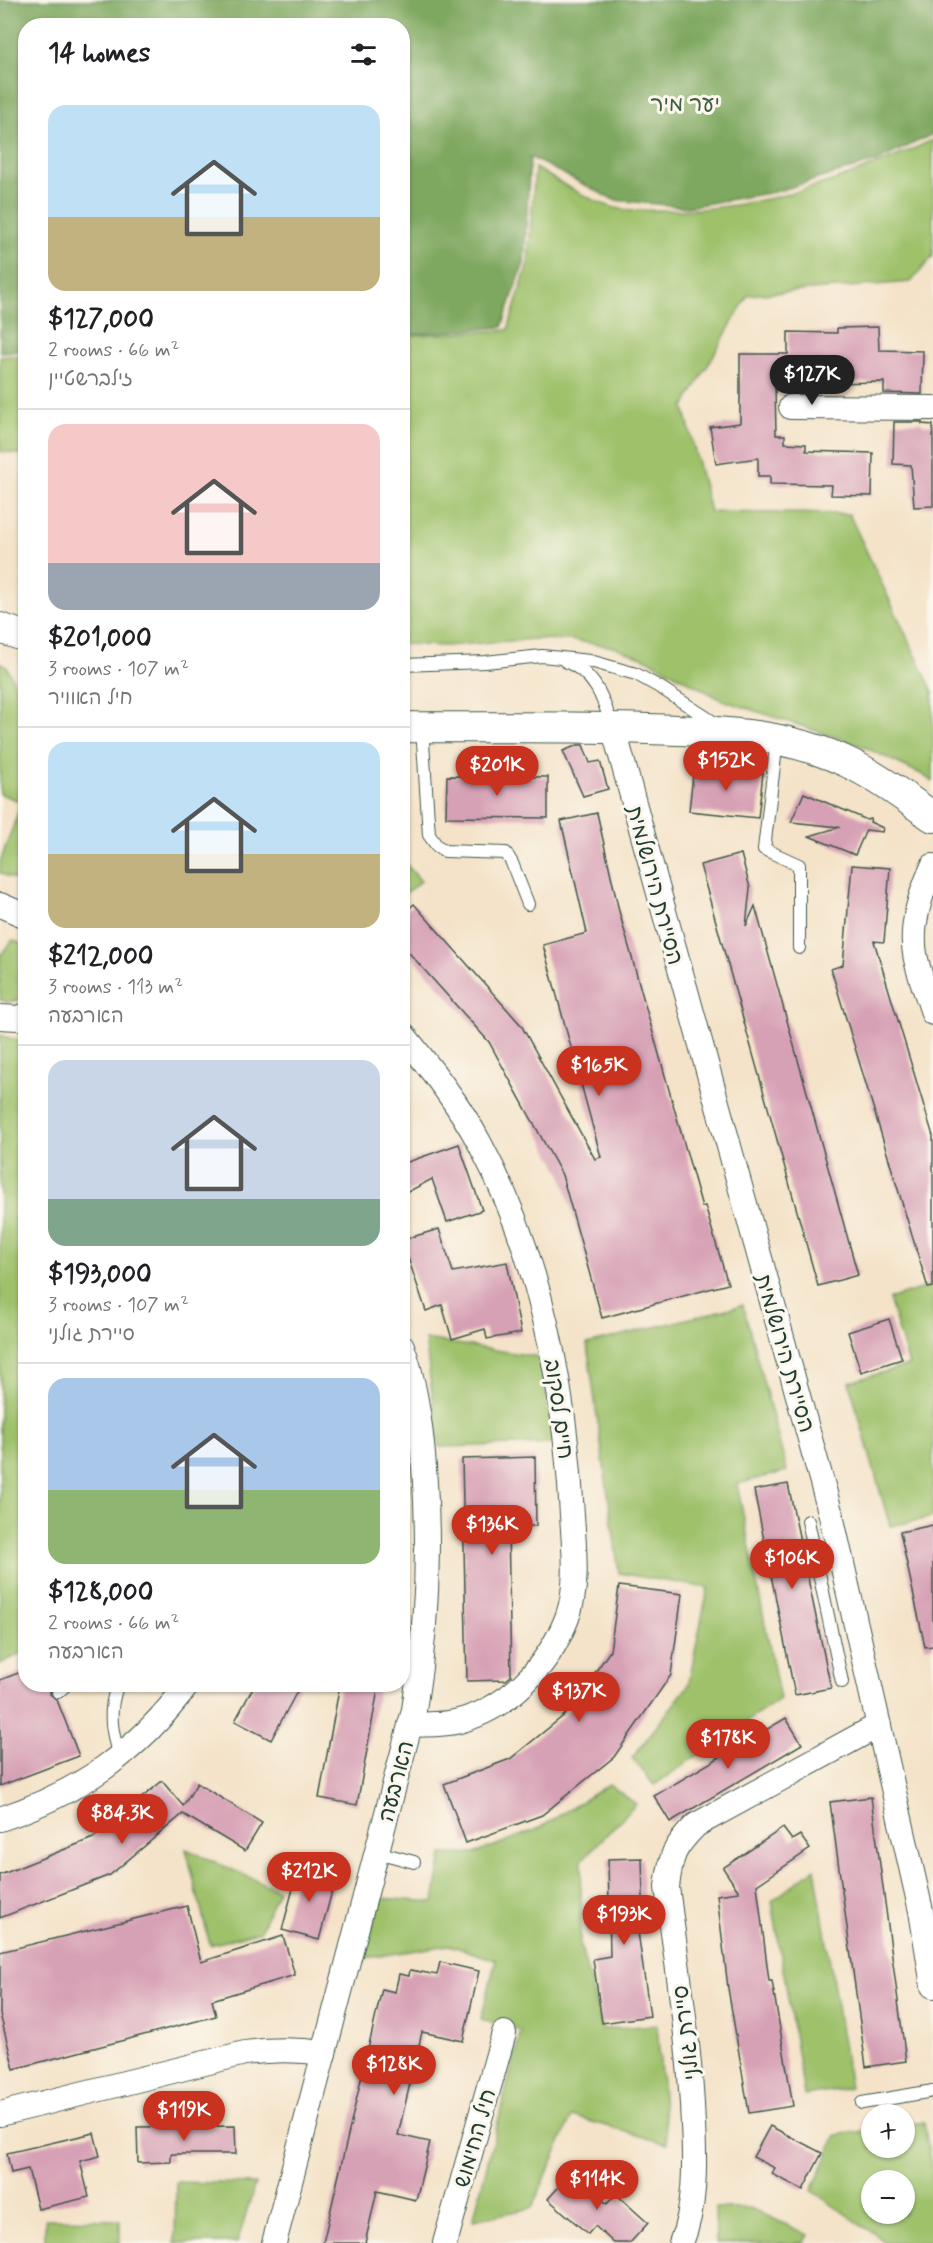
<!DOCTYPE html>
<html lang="en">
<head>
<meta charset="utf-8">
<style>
	body { margin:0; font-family:Mynerve,"Playpen Sans Hebrew",sans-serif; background:#f6f6f6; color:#202124; height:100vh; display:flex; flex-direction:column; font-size:22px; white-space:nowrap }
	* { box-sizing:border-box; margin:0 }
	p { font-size:20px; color:#757577 }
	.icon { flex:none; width:33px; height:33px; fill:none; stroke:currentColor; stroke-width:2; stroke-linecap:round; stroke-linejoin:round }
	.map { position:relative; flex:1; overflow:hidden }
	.panel { position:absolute; left:18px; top:18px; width:392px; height:1674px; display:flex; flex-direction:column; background:#fff; border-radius:24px; box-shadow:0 2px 4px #0004 }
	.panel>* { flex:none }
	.tools { position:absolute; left:861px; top:2104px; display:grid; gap:12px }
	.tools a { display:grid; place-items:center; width:54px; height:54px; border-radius:50%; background:#fff; box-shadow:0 2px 4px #0004; font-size:30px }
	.price { position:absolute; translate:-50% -51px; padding:0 14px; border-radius:21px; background:#c8321e; color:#fff; font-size:20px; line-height:39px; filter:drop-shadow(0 2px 3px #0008) }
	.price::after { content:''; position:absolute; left:50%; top:36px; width:18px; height:14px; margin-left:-9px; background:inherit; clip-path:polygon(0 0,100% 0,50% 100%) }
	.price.on { background:#222; color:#fff }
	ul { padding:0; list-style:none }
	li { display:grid; align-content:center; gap:12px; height:318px; padding:0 30px }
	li+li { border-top:2px solid #e0e0e0 }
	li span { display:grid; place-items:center; height:186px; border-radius:18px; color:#555 }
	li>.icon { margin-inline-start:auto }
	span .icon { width:108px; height:108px; fill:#fffc; stroke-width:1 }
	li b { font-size:26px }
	h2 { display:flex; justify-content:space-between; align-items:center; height:72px; padding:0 30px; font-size:26px }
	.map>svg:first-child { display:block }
</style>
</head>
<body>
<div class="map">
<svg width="933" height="2243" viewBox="0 0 933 2243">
	<rect width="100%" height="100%" fill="#fbf7ec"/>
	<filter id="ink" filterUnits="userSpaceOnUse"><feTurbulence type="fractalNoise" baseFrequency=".0167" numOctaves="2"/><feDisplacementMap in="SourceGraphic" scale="12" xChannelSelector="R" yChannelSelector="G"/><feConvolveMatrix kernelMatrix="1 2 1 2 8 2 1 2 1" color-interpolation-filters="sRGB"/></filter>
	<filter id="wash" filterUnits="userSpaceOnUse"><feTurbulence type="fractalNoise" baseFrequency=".008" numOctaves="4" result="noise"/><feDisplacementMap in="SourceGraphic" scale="24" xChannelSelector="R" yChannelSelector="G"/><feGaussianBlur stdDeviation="1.35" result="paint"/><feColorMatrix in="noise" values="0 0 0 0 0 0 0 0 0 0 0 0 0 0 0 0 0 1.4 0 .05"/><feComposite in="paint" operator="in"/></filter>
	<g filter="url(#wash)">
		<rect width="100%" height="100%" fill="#f4e3c9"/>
		<g fill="#9ec16b" stroke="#5e7f50" stroke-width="1.5" fill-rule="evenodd">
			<path d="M 933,140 L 933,256 L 911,282 L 748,295 L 684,407 L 710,512 L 849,514 L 933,692 L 933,782 L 921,774 L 862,746 L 722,700 L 647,659 L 615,647 L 570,640 L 534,639 L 445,646 L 402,644 L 402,336 L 508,330 L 528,263 L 535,168 C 558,181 596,205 621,209 C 632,212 646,210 657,210 C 753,213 847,180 933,140 Z"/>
			<path d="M 25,355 L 26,355 L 25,455 L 0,451 L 0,357 Z"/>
			<path d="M 0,662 L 7,667 L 25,706 L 25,884 L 0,873 L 0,862 L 22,802 L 0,794 Z"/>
			<path d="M 402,860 L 421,881 L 402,896 Z"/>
			<path d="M 13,940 L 25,946 L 25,999 L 7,1002 L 0,1000 L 0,956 Z"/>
			<path d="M 0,1035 L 26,1043 L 26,1651 L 0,1664 Z"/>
			<path d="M 933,1285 L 933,1517 L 890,1526 L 849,1382 L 909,1365 L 889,1299 Z"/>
			<path d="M 743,1305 L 787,1471 L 737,1484 L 780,1699 L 654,1785 L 632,1758 L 688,1686 L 708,1588 L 619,1573 L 587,1344 Z"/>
			<path d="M 425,1339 L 539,1357 L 555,1444 L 439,1447 Z"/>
			<path d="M 609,1784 L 636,1804 L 582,1860 L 580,1943 L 602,2029 L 657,2025 L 667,2144 L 572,2116 L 532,2208 L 473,2220 L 521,2031 L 481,2019 L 496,1960 L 449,1945 L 365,1958 L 380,1898 L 434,1902 L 442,1854 L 474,1854 L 540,1828 Z"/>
			<path d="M 186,1849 L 278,1890 L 260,1931 L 210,1945 Z"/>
			<path d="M 815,1868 L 850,2088 L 804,2095 L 772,1901 Z"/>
			<path d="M 924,2122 L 933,2178 L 933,2243 L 885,2243 L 879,2237 L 812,2191 L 836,2135 L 871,2130 L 872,2148 L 904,2148 L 905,2125 ZM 872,2181 L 904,2181 L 904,2214 L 872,2214 Z"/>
			<path d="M 176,2182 L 255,2184 L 237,2243 L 175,2243 Z"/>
			<path d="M 715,2208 L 750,2208 L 809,2235 L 804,2243 L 716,2243 Z"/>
			<path d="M 45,2219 L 120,2220 L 120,2243 L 45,2243 Z"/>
		</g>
		<path fill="#7ea75f" stroke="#4e724a" stroke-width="1.5" d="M 0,0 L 933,0 L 933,134 L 877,161 L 775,192 L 687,207 L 614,200 L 530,157 L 524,263 L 502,327 L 402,335 L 402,26 L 26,26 L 25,351 L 0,352 Z"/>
		<g id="blocks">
			<g fill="#d7a1b5">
				<path d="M 878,327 L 879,350 L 923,351 L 922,394 L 884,393 L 884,382 L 827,383 L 827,385 L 775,384 L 776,435 L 785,435 L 785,443 L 806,444 L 806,451 L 873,453 L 872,496 L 831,495 L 832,485 L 770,484 L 770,476 L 758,476 L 758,458 L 716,464 L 710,427 L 740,423 L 740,354 L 788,354 L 788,332 L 837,333 L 837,328 Z"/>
				<path d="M 894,422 L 922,422 L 922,424 L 933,425 L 933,506 L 914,507 L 911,465 L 893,464 Z"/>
				<path d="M 578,745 L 583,745 L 590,763 L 600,761 L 608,789 L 583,796 L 563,751 Z"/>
				<path d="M 694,765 L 763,773 L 758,818 L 689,811 Z"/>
				<path d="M 447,776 L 548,777 L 548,818 L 446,817 Z"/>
				<path d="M 804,793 L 867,820 L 871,819 L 870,822 L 883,828 L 882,832 L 866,830 L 855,855 L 809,836 L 840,827 L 791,822 Z"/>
				<path d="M 597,813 L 619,911 L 644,1001 L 702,1207 L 705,1206 L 728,1284 L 602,1318 L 562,1175 L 489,1042 L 402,945 L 402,915 L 414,904 L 521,1025 L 595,1159 L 601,1157 L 543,945 L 587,933 L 561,821 Z"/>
				<path d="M 741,854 L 750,888 L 746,926 L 755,906 L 858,1275 L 818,1286 L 700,865 Z"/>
				<path d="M 852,865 L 890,868 L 884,942 L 874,941 L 933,1136 L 933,1287 L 928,1288 L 831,969 L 843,965 Z"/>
				<path d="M 459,1144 L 482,1210 L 447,1222 L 432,1179 L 402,1195 L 402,1164 Z"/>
				<path d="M 439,1229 L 453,1272 L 507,1262 L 521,1333 L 487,1339 L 485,1329 L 452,1339 L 442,1305 L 426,1311 L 402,1240 Z"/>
				<path d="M 889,1319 L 902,1359 L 861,1372 L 848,1332 Z"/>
				<path d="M 535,1457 L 536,1526 L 508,1526 L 511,1676 L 506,1680 L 467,1681 L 462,1459 Z"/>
				<path d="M 788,1484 L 831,1688 L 795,1695 L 754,1490 Z"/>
				<path d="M 933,1525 L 933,1646 L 925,1647 L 900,1532 Z"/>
				<path d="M 619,1586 L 682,1594 L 671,1675 L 614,1757 L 542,1815 L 466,1843 L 444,1784 L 510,1759 L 567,1713 L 610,1651 Z"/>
				<path d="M 26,1670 L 26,1684 L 51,1684 L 50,1694 L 57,1700 L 79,1756 L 0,1786 L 0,1680 Z"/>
				<path d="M 255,1684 L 301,1684 L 271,1740 L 235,1721 Z"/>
				<path d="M 340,1684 L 379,1684 L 357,1805 L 319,1798 Z"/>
				<path d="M 786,1718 L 802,1744 L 670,1822 L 654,1796 Z"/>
				<path d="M 162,1781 L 183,1806 L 197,1783 L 262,1823 L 245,1851 L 183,1814 L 110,1875 L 0,1918 L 0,1875 L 93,1838 Z"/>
				<path d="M 871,1797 L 906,2061 L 866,2067 L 830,1802 Z"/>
				<path d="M 783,1828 L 792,1840 L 800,1835 L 810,1849 L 757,1885 L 769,1981 L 772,1981 L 793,2106 L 749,2113 L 728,1988 L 717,1895 L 739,1892 L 723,1868 Z"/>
				<path d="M 642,1858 L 644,1932 L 638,1932 L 650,2016 L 602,2023 L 593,1959 L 610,1956 L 608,1859 Z"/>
				<path d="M 299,1866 L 336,1876 L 319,1940 L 282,1930 Z"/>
				<path d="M 187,1906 L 201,1962 L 283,1936 L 295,1975 L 212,2000 L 216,2016 L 14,2069 L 0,2014 L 0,1952 Z"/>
				<path d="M 440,1962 L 479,1971 L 463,2041 L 422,2032 L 398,2135 L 430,2142 L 416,2200 L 377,2191 L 365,2243 L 323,2243 L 382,1989 L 395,1992 L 399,1974 L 409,1976 L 410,1970 L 437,1975 Z"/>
				<path d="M 235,2126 L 236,2154 L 171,2154 L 171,2162 L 138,2163 L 137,2127 Z"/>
				<path d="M 770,2126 L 822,2153 L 803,2190 L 772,2174 L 775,2168 L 753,2157 Z"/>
				<path d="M 94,2133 L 100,2156 L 80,2161 L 89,2197 L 38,2209 L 28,2169 L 11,2173 L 7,2153 Z"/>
				<path d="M 572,2172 L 607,2204 L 616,2194 L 648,2223 L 630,2243 L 614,2243 L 595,2226 L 588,2234 L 548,2199 Z"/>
			</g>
		</g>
	</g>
	<g filter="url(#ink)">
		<use href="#blocks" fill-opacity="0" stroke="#3f564a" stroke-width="1.5"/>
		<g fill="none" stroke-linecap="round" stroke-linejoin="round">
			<defs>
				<g id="service">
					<path d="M 565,661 C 595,673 603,698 612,726"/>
					<path d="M 402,665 L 485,662 L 542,656 L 590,661 L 636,674 L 661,688 L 715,723"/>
					<path d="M 422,727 L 429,835 L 437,846 L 445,851 L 506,853 L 512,863 L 528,904"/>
					<path d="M 777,740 L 764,849 L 799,865 L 799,948"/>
					<path d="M 808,1521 L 842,1682"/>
					<path d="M 118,1684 C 107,1711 112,1731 119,1758"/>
					<path d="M 58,1692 L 67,1684"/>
					<path d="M 377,1852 L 414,1862"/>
					<path d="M 862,2103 L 933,2091"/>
				</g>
				<g id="minor">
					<path d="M 791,407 L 933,408"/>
					<path d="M 613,727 L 831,1515 L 921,1911 L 933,1986"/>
					<path d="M 933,866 C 921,893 910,924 915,954 C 918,973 927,993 933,1013"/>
					<path d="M 0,905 L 26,916"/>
					<path d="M 0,1017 L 18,1018 L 26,1015"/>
					<path d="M 402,1033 C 431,1069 459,1104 480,1144 C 541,1257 565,1388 572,1515 C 574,1548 579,1587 567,1618 C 548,1667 507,1710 455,1722 C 441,1725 424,1724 410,1725"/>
					<path d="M 0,1819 C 79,1793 138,1752 188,1684"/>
					<path d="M 0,2114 L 245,2053 C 273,2049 297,2049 324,2053"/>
					<path d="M 274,2243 L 414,1710 C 427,1630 430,1548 424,1467 C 421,1427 416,1384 402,1346"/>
					<path d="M 445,2243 L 504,2033"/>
					<path d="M 681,2243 C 696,2207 695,2163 693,2125 C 690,2045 677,1966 667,1887 C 671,1855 673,1848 696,1825 L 879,1725"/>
				</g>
				<g id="tertiary">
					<path d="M 0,628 L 26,637"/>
					<path d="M 402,727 C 484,728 566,726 648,729 C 716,731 786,732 849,763 C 878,777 906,798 933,817"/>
				</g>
			</defs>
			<use href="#service" stroke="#3f564a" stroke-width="14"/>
			<use href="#minor" stroke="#3f564a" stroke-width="26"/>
			<use href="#tertiary" stroke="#3f564a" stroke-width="32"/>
			<use href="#service" stroke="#fff" stroke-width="12"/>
			<use href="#minor" stroke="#fff" stroke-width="24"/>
			<use href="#tertiary" stroke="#fff" stroke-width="30"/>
		</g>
	</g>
	<g text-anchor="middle" stroke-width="6" stroke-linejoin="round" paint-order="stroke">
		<g font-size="22" fill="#3f5e42" stroke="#fbf7ec">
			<text x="685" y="111">יער מיר</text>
		</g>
		<g font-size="22" fill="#1f3d34" stroke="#fbf7ec">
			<text transform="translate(656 885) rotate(75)" y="8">הסיירת הירושלמית</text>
			<text transform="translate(786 1353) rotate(74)" y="8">הסיירת הירושלמית</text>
			<text transform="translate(560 1409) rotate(82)" y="8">חיים לסקוב</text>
			<text transform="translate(395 1781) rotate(-75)" y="8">הארבעה</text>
			<text transform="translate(685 2033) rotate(-97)" y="8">סיירת גולני</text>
			<text transform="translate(474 2138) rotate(-74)" y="8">חיל החימוש</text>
		</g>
	</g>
</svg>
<div class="tools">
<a>+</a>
<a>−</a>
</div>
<b class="price on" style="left:812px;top:406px">$127K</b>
<b class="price" style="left:726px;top:792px">$152K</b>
<b class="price" style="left:497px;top:797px">$201K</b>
<b class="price" style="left:599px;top:1097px">$165K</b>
<b class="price" style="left:492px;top:1556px">$136K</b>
<b class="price" style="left:792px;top:1590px">$106K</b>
<b class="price" style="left:579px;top:1723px">$137K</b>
<b class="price" style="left:728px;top:1770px">$178K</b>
<b class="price" style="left:122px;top:1845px">$84.3K</b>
<b class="price" style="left:309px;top:1903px">$212K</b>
<b class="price" style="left:624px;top:1946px">$193K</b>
<b class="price" style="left:394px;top:2096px">$128K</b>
<b class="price" style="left:184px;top:2142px">$119K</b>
<b class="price" style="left:597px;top:2211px">$114K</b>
<section class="panel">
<h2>14 homes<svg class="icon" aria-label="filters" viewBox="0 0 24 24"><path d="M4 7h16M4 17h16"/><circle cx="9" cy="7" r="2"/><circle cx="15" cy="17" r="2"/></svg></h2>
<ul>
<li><span style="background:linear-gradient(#bfe0f5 60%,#c2b280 0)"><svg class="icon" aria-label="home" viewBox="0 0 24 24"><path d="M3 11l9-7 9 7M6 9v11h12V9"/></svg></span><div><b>$127,000</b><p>2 rooms · 66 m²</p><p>זילברשטיין</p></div></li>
<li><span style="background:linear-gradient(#f6c9c9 75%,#9aa5b1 0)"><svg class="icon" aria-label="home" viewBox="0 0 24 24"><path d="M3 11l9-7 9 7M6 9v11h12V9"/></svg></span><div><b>$201,000</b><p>3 rooms · 107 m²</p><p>חיל האוויר</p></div></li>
<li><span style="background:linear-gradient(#bfe0f5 60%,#c2b280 0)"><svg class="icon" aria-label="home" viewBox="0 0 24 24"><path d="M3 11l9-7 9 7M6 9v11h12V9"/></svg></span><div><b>$212,000</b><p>3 rooms · 113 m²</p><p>הארבעה</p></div></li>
<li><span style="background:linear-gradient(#c9d6e8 75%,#7fa58c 0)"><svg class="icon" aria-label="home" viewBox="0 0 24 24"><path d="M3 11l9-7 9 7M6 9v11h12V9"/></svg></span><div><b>$193,000</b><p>3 rooms · 107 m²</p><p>סיירת גולני</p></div></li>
<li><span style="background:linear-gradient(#a9c7e8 60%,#8fb573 0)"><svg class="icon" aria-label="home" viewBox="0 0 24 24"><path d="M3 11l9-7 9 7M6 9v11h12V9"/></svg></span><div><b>$128,000</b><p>2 rooms · 66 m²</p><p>הארבעה</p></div></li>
</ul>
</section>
</div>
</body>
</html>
